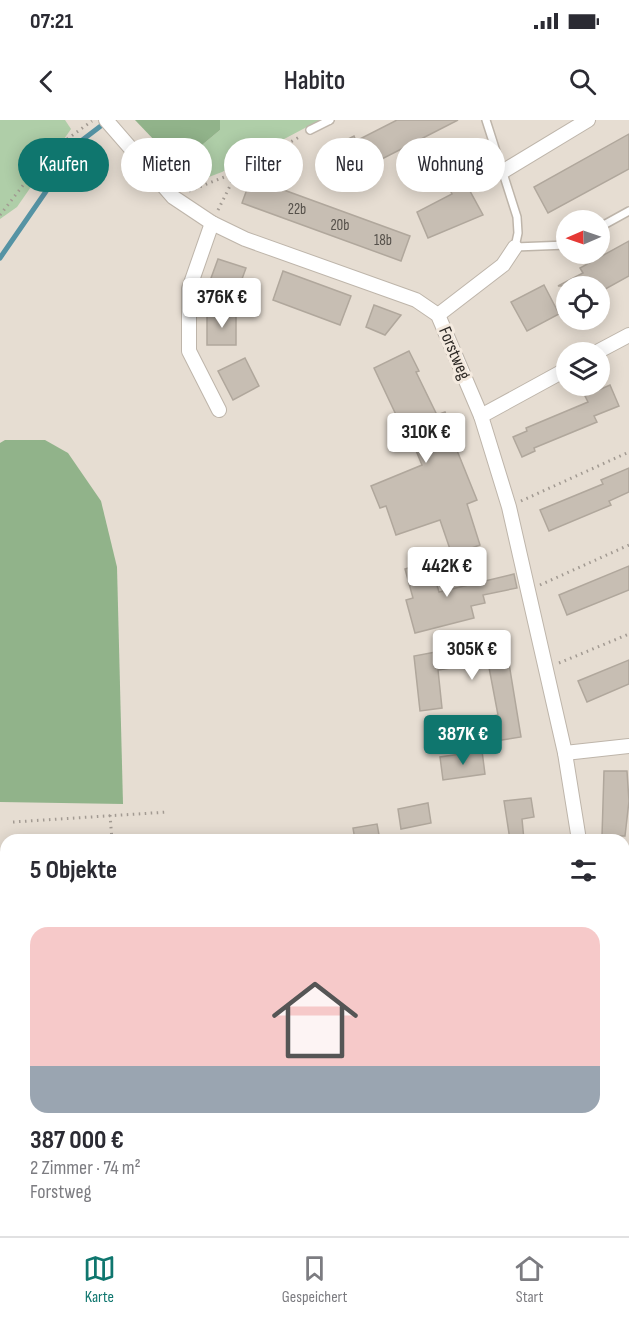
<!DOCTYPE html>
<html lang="de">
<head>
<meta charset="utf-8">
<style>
	body { margin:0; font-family:"Sofia Sans Condensed",sans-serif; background:#f7f7f7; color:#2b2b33; height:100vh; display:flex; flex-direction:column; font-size:22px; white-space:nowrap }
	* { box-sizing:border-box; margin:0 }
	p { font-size:20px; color:#7c7c81 }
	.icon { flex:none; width:33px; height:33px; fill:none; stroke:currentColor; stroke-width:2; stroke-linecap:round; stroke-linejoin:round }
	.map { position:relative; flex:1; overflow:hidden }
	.drawer { position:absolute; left:0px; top:714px; width:630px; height:402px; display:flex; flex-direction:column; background:#fff; border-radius:18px 18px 0 0; box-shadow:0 3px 15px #0003 }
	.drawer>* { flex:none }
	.banner { position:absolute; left:18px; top:18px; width:594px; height:54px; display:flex; gap:12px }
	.needle { width:39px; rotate:268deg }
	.fabs { position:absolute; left:556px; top:90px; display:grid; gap:12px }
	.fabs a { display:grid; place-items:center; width:54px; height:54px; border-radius:50%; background:#fff; box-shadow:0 3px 15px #0003; font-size:30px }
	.price { position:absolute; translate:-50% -51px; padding:0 14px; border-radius:6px; background:#fff; color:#222; font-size:20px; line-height:39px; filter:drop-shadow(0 2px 3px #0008) }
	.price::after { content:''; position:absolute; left:50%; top:36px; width:18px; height:14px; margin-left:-9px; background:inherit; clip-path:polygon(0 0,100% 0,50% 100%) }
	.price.selected { background:#0f766e; color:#fff }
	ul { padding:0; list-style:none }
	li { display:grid; align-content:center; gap:12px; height:318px; padding:0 30px }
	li+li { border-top:2px solid #e1e1e2 }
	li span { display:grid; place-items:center; height:186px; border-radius:18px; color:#555 }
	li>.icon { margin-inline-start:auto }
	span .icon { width:108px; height:108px; fill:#fffc; stroke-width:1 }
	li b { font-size:26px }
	h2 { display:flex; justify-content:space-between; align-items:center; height:72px; padding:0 30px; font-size:26px }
	.tag { padding:0 21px; border-radius:27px; background:#fff; box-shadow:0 3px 15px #0003; font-size:21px; line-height:54px }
	.tag.selected { background:#0f766e; color:#fff }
	.status { display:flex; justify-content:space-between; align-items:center; height:42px; padding:0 30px; background:#fff; direction:ltr }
	.status svg { height:16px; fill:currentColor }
	header { display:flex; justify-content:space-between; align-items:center; height:78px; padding:0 30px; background:#fff; font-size:27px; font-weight:600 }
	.tab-bar { display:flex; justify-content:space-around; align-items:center; height:84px; border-top:2px solid #e1e1e2; background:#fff; font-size:16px; color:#7c7c81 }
	.tab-bar a { display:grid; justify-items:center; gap:3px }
	.tab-bar .selected { color:#0f766e }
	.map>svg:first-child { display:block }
</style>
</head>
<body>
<div class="status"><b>07:21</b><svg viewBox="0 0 49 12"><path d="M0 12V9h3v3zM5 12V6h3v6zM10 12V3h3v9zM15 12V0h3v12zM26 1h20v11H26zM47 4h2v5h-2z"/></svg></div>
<header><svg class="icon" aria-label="back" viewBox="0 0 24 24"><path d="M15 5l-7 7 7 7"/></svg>Habito<svg class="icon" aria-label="search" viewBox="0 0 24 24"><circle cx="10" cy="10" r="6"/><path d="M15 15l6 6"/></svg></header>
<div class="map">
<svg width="629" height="1116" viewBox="0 0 629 1116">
	<rect width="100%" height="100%" fill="#e6ddd2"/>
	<rect fill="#e5d0c3" x="174" y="1110" width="154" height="6"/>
	<g fill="#afcea8">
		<path d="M 0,0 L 65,0 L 71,9 L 17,87 L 0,99 Z"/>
		<path d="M 220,0 L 320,0 L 222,52 L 201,60 L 178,45 L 220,10 Z"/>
	</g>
	<g fill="#91b38a">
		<path d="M 135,0 L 220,0 L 220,10 L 178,45 Z"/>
		<path d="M 5,320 L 45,320 L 68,333 L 101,381 L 117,447 L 123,684 L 0,682 L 0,323 Z"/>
		<path d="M 6,1092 L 6,1110 L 158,1110 L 158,1116 L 0,1116 L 0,1093 Z"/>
	</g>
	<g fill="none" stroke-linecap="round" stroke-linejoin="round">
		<path stroke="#5593a4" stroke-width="5" d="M 0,138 L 49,67 L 64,34 L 106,2"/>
	</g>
	<g fill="#c7beb3" stroke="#b0a79c" stroke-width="1.5">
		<path d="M 397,0 L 458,0 L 380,40 L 378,35 L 337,56 L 324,31 L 354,16 L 356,21 Z"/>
		<path d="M 629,14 L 629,49 L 548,93 L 534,67 Z"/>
		<path d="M 472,51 L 479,67 L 470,71 L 483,95 L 428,118 L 417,92 L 452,74 L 447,64 Z"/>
		<path d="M 251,58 L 410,116 L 401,141 L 242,83 Z"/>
		<path d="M 629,121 L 629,156 L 600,172 L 600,166 L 558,166 L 583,153 L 580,148 Z"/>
		<path d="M 218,139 L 246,148 L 235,178 L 207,169 Z"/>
		<path d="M 283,151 L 351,176 L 340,205 L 273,180 Z"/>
		<path d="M 544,165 L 559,194 L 527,211 L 511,182 Z"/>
		<path d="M 374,185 L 401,195 L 385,215 L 366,207 Z"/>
		<rect x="207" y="193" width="29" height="32"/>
		<path d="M 409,231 L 419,251 L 416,252 L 437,295 L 445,292 L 455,316 L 452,318 L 477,380 L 467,384 L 480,425 L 452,435 L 440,400 L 396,415 L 386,386 L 380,388 L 371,366 L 422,345 L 402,297 L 398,299 L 374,248 Z"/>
		<path d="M 245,238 L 259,266 L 233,280 L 218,251 Z"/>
		<path d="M 610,265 L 619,286 L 594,296 L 597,302 L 534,328 L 535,331 L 522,337 L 513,317 L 527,311 L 526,308 L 588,282 L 585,276 Z"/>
		<path d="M 629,348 L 629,372 L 609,381 L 611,385 L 549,411 L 540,390 L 603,364 L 601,360 Z"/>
		<path d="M 430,441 L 439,472 L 514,454 L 517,468 L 483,475 L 485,483 L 471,486 L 474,498 L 415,513 L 406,480 L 413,478 L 405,449 Z"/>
		<path d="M 629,446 L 629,470 L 567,495 L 559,475 Z"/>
		<path d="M 505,519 L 521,617 L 496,621 L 492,596 L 498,595 L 488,542 L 438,550 L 442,588 L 420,591 L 414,536 Z"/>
		<path d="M 629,540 L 629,564 L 587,582 L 578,561 Z"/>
		<path d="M 482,631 L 485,654 L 443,660 L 440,637 Z"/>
		<path d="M 604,651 L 627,651 L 629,681 L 625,716 L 602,716 Z"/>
		<path d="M 531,678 L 534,697 L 522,699 L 524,720 L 510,720 L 504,681 Z"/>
		<path d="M 428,683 L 431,703 L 401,709 L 398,689 Z"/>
		<path d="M 377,704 L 380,720 L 355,720 L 353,708 Z"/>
	</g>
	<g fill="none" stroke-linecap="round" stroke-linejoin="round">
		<defs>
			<g id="lane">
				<path d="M 486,0 L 517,97 L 518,113 L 515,127 L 567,125"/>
				<path d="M 310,10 L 330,0"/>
				<path d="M 600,107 L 629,91"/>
			</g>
			<g id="street">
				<path d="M 106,0 L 173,77 L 212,103 L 245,119 L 416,180 L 438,195 L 481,296 L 509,387 L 565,633 L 579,720"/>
				<path d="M 502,52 L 588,0"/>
				<path d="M 212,103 L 189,169 L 189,231 L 219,290"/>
				<path d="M 438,195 L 503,145 L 515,127"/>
				<path d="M 597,232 L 629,215"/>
				<path d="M 481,296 L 567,249"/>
				<path d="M 565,633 L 629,626"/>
				<path d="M 168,1110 L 168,1116"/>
				<path d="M 392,1116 L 393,1110"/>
			</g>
			<g id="secondary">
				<path d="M 624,927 L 629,926"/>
				<path d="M 0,935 L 6,936"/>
			</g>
		</defs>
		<use href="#lane" stroke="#beb5aa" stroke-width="10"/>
		<use href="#street" stroke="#beb5aa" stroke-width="16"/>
		<use href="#secondary" stroke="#beb5aa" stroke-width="21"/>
		<g stroke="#a29a92" stroke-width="3" stroke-dasharray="1.5 4.5" stroke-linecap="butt">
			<path d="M 189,71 L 237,52 L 301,16"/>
			<path d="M 218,90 L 237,52"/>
			<path d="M 0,95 L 48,33 L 92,1"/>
			<path d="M 521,381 L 629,332"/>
			<path d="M 540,465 L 629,425"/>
			<path d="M 559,543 L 629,514"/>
			<path d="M 110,695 L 112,720"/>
			<path d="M 13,702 L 168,692"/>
			<path d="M 624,744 L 629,744"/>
			<path d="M 549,1110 L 551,1116"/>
		</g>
		<use href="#lane" stroke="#fff" stroke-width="7"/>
		<use href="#street" stroke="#fff" stroke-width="14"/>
		<use href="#secondary" stroke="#fff" stroke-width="18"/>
	</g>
	<g text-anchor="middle" stroke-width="6" stroke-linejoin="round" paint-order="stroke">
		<g font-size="15" fill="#55504a">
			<text x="297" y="94">22b</text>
			<text x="340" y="110">20b</text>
			<text x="383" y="125">18b</text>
		</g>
		<g font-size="18" fill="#2f2b27" stroke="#f4eadf">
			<text transform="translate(455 233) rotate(67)" y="6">Forstweg</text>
		</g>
	</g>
</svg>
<div class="fabs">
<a><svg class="needle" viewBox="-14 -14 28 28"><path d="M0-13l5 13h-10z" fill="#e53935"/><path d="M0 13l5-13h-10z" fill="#7c7c81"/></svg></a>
<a><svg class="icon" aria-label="locate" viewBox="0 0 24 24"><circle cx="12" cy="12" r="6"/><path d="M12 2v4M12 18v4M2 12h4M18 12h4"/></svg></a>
<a><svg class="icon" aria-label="layers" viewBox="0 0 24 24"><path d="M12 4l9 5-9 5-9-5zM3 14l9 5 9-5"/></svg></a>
</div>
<b class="price" style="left:222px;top:209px">376K €</b>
<b class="price" style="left:426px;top:344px">310K €</b>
<b class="price" style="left:447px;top:478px">442K €</b>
<b class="price" style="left:472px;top:561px">305K €</b>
<b class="price selected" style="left:463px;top:646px">387K €</b>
<div class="banner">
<a class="tag selected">Kaufen</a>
<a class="tag">Mieten</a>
<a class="tag">Filter</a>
<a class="tag">Neu</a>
<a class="tag">Wohnung</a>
</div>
<section class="drawer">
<h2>5 Objekte<svg class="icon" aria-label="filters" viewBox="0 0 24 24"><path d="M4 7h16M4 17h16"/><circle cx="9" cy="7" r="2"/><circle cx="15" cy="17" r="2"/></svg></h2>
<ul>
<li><span style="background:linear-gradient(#f6c9c9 75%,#9aa5b1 0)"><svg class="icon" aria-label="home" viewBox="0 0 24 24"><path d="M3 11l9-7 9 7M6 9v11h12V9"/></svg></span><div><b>387 000 €</b><p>2 Zimmer · 74 m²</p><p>Forstweg</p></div></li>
</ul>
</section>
</div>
<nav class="tab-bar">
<a class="selected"><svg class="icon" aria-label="map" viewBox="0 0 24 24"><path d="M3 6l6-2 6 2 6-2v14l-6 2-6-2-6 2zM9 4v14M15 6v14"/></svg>Karte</a>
<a><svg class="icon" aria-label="saved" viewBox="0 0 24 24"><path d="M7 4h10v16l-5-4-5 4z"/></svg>Gespeichert</a>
<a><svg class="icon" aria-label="home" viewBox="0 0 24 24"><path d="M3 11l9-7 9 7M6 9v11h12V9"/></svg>Start</a>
</nav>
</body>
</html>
